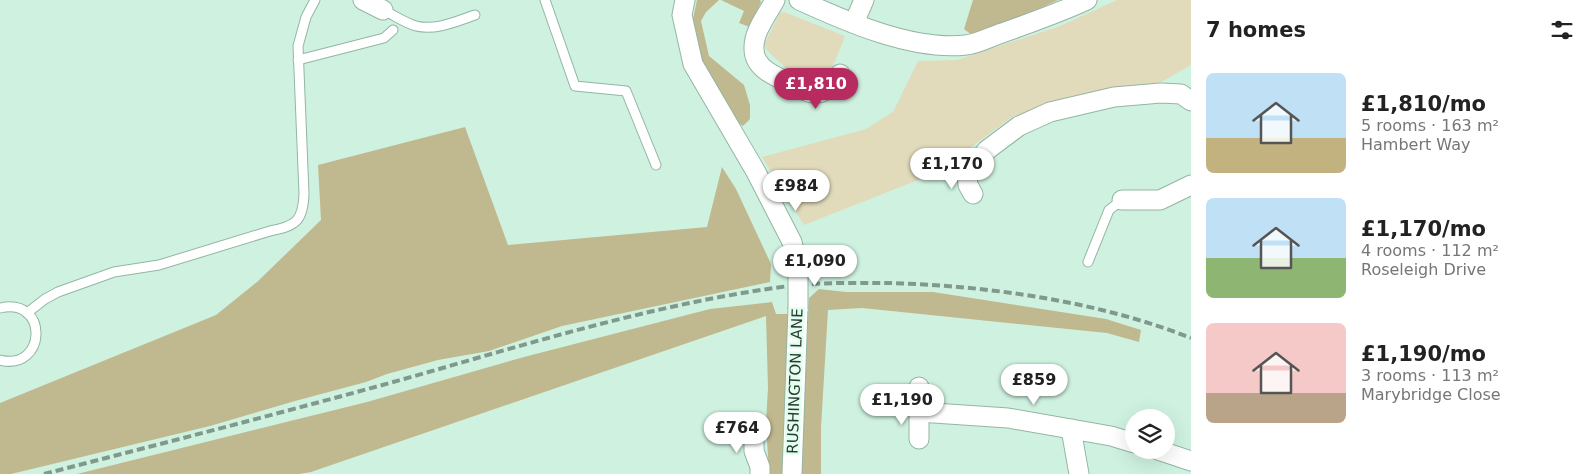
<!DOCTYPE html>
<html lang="en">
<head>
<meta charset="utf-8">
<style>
	body { margin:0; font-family:"DejaVu Sans",sans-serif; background:#f6f6f6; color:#222; height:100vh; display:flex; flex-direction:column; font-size:19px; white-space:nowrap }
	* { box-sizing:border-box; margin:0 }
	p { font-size:16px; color:#767676 }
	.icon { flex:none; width:28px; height:28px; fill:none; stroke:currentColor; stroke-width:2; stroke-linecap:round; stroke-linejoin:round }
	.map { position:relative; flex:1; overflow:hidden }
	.side { display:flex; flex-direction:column; background:#fff; width:400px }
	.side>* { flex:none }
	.fabs { position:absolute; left:1125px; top:409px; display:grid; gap:10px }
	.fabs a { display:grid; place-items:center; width:50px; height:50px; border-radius:50%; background:#fff; box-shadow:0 5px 20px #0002; font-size:25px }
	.price { position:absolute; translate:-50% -42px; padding:0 11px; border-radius:18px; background:#fff; color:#222; font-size:16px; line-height:32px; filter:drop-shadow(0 1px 2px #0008) }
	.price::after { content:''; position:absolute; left:50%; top:30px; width:15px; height:11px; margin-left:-8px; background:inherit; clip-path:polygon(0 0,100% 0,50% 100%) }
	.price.selected { background:#b72b60; color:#fff }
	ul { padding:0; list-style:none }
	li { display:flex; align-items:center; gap:15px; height:125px; padding:0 15px }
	li span { display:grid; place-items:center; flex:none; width:140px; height:100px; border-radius:8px; color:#555 }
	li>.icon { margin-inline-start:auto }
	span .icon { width:60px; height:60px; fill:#fffc; stroke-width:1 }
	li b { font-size:21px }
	h2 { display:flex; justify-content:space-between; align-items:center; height:60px; padding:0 15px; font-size:21px }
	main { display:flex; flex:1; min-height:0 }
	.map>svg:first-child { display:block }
</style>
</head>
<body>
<main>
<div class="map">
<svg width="1191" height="474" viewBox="0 0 1191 474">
	<rect width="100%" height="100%" fill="#cff2e0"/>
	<g fill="#e1dbbb">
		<path d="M 1117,0 L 1191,0 L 1191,65 L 1161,82 L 1061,100 L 1012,117 L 936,173 L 804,225 L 762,157 L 866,129 L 893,112 L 918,61 L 957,60 L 1060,26 Z"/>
		<path d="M 784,12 L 845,36 C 836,59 824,102 791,77 C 787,74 785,68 782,64 C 776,58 766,52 764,44 L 780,13 Z"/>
	</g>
	<g fill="#c0b88e">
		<path d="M 697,0 L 719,0 L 706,12 L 701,21 L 709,56 L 744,85 L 750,105 L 750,119 L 743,126 L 735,121 L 709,76 L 691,37 L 691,28 Z"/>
		<path d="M 721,0 L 760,0 L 761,2 L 750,27 L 739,23 L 744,11 Z"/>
		<path d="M 973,0 L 1058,0 L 1000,27 L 973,36 L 964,29 Z"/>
		<path d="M 465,127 L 508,245 L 707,227 L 722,167 L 736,189 L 771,264 L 770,282 L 562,326 L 489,351 L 438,360 L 387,374 L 366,382 L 295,401 L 210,426 L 11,474 L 0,474 L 0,403 L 216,315 L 257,282 L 321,220 L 318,165 Z"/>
		<path d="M 819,289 L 846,292 L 933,292 L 1106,319 L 1141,330 L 1139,342 L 1107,333 L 862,308 L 828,310 L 821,427 L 821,474 L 801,474 L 809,298 Z"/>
		<path d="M 772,302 L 776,314 L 789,314 L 788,474 L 769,474 L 766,422 L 768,388 L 766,316 L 311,472 L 299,474 L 77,474 L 367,402 L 524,357 L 710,309 Z"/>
	</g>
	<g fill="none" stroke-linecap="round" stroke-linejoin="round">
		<defs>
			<g id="service">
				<path d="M 545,0 L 575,86 L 626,91 L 656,165"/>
				<path d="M 383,10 C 394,15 405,23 416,26 C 436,31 457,21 475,15"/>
				<path d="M 298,60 L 384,38 L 393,30"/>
				<path d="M 1088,262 L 1109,210 L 1122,200"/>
				<path d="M 0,308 C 50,297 46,372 0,360"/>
				<path d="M 27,313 L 45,299 L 58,292 L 114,272 L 159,265 L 270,231 C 295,226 303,222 304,194 L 298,46 L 306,17 L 315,0"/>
			</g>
			<g id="minor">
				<path d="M 363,0 L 383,10"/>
				<path d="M 685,0 L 682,15 L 693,64 L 756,172 L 792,242 L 798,266"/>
				<path d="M 775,0 C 767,15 753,32 754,49 C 754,70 779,78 795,85 C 800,88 807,93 813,93 C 825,95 834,83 840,74"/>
				<path d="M 799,0 C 847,22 913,51 966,45 C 977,44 990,37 1002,33 C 1030,23 1059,13 1087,0"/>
				<path d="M 854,23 L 864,0"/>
				<path d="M 973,194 L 968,185 L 967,175 L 987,150 L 1019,126 L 1050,112 L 1114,97 L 1161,93 L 1181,94 L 1191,101"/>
				<path d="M 1122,200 L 1160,200 L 1191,185"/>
				<path d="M 919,387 L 919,412 L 1008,418 L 1111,436 L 1134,443"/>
				<path d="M 919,412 L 919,439"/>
				<path d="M 1071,429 L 1079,474"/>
				<path d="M 754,434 L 754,451 L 760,467 L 760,474"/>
				<path d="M 1158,450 L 1191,461"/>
				<path d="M 792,474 L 798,309"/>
			</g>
		</defs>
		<use href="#service" stroke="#94b5a4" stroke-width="11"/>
		<use href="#minor" stroke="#94b5a4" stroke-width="21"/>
		<use href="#service" stroke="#fff" stroke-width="9"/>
		<use href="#minor" stroke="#fff" stroke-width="19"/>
		<path stroke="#80998c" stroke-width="4" stroke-dasharray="8 4" stroke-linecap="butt" d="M 44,474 C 164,443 285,412 404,379 C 531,343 658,303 789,286 C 822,282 857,283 890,283 C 990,286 1097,301 1191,338"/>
		<defs>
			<path id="minor-bridge" d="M 798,266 L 798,309"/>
		</defs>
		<use href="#minor-bridge" stroke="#94b5a4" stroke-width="21" stroke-linecap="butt"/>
		<use href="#minor-bridge" stroke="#fff" stroke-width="19"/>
	</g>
	<g text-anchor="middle" stroke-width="5" stroke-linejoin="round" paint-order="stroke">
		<g font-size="15" fill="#2b3931" stroke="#e1feef">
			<text transform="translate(795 381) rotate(-88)" y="5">RUSHINGTON LANE</text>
		</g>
	</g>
</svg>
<div class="fabs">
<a><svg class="icon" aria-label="layers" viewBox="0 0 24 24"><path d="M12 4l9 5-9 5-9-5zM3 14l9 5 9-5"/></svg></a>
</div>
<b class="price selected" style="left:816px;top:110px">£1,810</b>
<b class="price" style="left:952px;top:190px">£1,170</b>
<b class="price" style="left:796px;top:212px">£984</b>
<b class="price" style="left:815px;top:287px">£1,090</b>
<b class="price" style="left:1034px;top:406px">£859</b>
<b class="price" style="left:902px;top:426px">£1,190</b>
<b class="price" style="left:737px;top:454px">£764</b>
</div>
<section class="side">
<h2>7 homes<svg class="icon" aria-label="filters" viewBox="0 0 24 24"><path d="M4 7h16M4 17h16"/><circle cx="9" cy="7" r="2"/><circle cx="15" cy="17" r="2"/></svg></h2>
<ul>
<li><span style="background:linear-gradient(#bfe0f5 65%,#c2b280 0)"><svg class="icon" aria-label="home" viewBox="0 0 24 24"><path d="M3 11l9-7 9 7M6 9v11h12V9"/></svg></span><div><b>£1,810/mo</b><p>5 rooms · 163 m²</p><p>Hambert Way</p></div></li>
<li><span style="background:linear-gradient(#bfe0f5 60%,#8fb573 0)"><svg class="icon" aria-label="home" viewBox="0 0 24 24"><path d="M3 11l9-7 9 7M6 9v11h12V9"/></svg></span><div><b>£1,170/mo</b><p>4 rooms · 112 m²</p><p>Roseleigh Drive</p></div></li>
<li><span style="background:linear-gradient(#f6c9c9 70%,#b9a48a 0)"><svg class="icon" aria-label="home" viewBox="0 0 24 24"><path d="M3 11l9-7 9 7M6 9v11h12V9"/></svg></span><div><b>£1,190/mo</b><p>3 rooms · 113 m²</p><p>Marybridge Close</p></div></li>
</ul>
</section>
</main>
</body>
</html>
